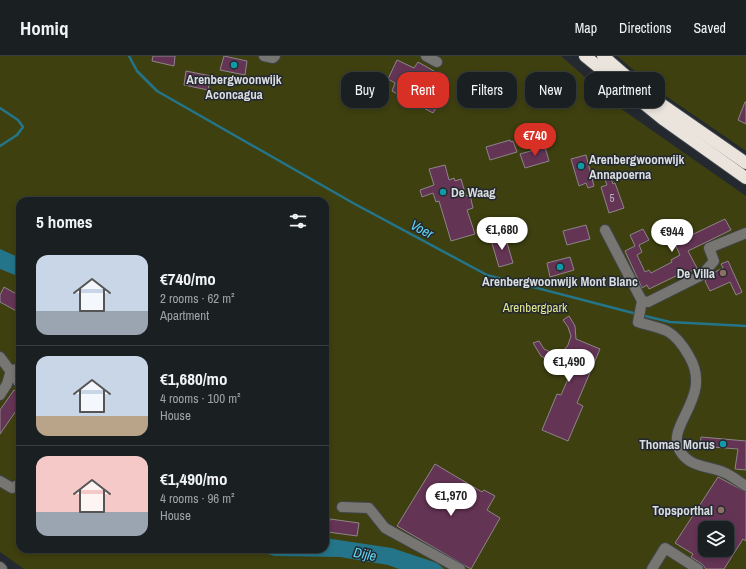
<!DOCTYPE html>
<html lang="en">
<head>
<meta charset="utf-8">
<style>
	body { margin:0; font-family:"Archivo Narrow",sans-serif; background:#272c2f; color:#f1f3f6; height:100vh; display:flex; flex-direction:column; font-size:15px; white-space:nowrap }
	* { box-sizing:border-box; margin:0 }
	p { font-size:13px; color:#9fa2a5 }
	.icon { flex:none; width:22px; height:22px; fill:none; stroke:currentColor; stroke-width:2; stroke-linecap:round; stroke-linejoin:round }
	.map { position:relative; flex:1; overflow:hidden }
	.panel { position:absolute; left:16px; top:141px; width:313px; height:356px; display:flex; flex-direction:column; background:#1a1f22; border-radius:12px; box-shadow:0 2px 6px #0003,0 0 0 1px #383d40 }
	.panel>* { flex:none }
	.banner { position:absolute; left:341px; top:16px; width:345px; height:36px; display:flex; gap:8px }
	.buttons { position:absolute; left:698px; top:465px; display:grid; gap:8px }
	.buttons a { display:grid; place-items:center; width:36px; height:36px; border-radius:8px; background:#1a1f22; box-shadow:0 2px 6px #0003,0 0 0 1px #383d40; font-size:20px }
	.price { position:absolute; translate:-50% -34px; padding:0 9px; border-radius:14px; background:#fff; color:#222; font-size:13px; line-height:26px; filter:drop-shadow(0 1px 2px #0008) }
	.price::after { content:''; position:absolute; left:50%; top:24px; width:12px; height:9px; margin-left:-6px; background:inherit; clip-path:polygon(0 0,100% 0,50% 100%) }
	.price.on { background:#d93025; color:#fff }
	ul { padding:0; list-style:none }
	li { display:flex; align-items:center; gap:12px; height:100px; padding:0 20px }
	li+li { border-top:1px solid #383d40 }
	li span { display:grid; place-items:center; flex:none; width:112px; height:80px; border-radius:12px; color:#555 }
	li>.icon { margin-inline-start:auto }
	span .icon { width:48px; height:48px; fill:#fffc; stroke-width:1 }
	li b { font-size:17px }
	h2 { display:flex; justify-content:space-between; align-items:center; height:48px; padding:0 20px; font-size:17px }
	.chip { padding:0 14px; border-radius:12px; background:#1a1f22; box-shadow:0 2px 6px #0003,0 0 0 1px #383d40; font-size:14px; line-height:36px }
	.chip.on { background:#d93025; color:#fff }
	header { display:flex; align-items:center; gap:24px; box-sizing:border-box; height:56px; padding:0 20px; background:#1a1f22; border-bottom:1px solid #383d40 }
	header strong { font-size:19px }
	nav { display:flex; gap:22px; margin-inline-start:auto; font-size:14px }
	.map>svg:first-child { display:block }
</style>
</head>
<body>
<header>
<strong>Homiq</strong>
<nav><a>Map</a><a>Directions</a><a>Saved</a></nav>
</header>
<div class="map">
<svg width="746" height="513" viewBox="0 0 746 513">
	<rect width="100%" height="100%" fill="#23292e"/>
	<g fill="#3e4010" fill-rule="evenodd">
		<path d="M 0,0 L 561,0 L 620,52 L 746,140 L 746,513 L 24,513 L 0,496 ZM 20,145 L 325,145 L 325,493 L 20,493 ZM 705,472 L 727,472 L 727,494 L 705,494 Z"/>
		<path d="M 617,0 L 746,0 L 746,95 L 657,34 Z"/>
	</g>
	<g fill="#24758a">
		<path d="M 0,193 L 20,202 L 20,221 L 0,213 Z"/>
		<path d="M 325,482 L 392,492 L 437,507 L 444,513 L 399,513 L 388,509 L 340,501 L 275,500 L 248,493 L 325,493 Z"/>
	</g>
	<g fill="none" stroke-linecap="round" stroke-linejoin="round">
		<g stroke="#24758a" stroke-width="2.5">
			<path d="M 129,0 L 137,15 L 157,35 L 353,147 L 487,219 L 637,258"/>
			<path d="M 0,52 L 18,64 L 23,71 L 17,79 L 0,90"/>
			<path d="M 641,259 L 670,266 L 746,270"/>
		</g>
	</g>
	<g fill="#643454" stroke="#8d858a" fill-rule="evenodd">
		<path d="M 153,0 L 175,0 L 174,10 L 152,5 Z"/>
		<path d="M 224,0 L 247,5 L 245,19 L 220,14 Z"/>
		<path d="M 397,4 L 414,12 L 418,6 L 441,19 L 430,43 L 439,47 L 433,57 L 392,35 L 395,27 L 388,23 Z"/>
		<path d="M 186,15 L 211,20 L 208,34 L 184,29 Z"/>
		<path d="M 745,46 L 746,46 L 746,68 L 738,64 Z"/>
		<path d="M 510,84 L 511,86 L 513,85 L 517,96 L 490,104 L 486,91 Z"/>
		<path d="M 545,91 L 549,105 L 525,112 L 520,98 Z"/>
		<path d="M 586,99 L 594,130 L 588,132 L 586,127 L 579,130 L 571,103 Z"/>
		<path d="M 445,109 L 449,124 L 454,122 L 455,125 L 461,123 L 466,140 L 470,139 L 473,152 L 467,154 L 475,178 L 451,185 L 439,145 L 436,146 L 433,137 L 422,141 L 420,134 L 434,129 L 429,113 Z"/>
		<path d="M 610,119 L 613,128 L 615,127 L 624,152 L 609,157 L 601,131 L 607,129 L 604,121 Z"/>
		<path d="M 725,163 L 731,174 L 688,195 L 697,212 L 679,221 L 678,219 L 649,233 L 647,229 L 642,232 L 625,195 L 635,190 L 630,179 L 643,173 L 649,184 L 639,189 L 642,196 L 637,199 L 645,216 L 649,214 L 651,217 L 672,206 L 671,204 L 680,199 L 674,186 L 672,187 L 663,170 L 671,166 L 681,184 Z"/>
		<path d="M 586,169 L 590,183 L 567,189 L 563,175 Z"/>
		<path d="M 505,180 L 513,207 L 499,211 L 491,184 L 499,182 L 499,181 Z"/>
		<path d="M 570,201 L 574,214 L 550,221 L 547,207 Z"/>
		<path d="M 728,205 L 742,236 L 736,239 L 730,226 L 710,235 L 705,225 L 711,218 L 723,212 L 721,208 Z"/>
		<path d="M 4,231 L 20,240 L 20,257 L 0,246 L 0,239 Z"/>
		<path d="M 569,260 L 575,270 L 576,283 L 600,293 L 577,347 L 583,350 L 568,385 L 542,374 L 557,338 L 561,339 L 577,302 L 560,308 L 550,309 L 550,305 L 541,300 L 533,287 L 539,285 L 544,293 L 553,297 L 565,293 L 568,289 L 571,280 L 568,271 L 563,264 Z"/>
		<path d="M 14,334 L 20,338 L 20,349 L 0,378 L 0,354 Z"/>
		<path d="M 701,381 L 746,385 L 746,414 L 735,413 L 738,393 L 700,390 Z"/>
		<path d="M 435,408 L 482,436 L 484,434 L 495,440 L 487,454 L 500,462 L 471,513 L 397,470 Z"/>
		<path d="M 718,421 L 746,436 L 746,485 L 743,483 L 724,513 L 706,513 L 702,508 L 691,501 L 693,498 L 675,487 ZM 705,472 L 727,472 L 727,494 L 705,494 Z"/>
		<path d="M 330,463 L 359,467 L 357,480 L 328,476 Z"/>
	</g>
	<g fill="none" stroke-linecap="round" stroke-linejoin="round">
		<defs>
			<g id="minor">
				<path d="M 264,0 L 273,2 L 275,0"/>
				<path d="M 426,0 L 437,6"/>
				<path d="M 605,174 L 642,245 L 638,266 C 647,269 658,271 667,275 C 676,280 684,291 689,300 C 714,342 664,369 680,395 C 689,411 708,410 723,416 C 731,419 738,425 746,430"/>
				<path d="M 642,245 L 648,246 L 702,219 L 714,205 L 709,192 L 746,177"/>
				<path d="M 0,301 L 20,328"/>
				<path d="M 0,339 L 7,328 L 11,314 L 20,313"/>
				<path d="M 0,425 L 12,432 L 20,428"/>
				<path d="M 342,451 L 369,452 L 385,472 L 460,513"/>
				<path d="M 0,511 L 2,513"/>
				<path d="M 652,513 L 665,492 L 698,513"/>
			</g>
			<g id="highway">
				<path d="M 585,0 L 663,63 L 746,122"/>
				<path d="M 603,0 L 648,39 L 746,107"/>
			</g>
		</defs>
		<use href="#minor" stroke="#40464b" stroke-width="12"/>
		<use href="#highway" stroke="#40464b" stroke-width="14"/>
		<use href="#minor" stroke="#787673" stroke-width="10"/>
		<use href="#highway" stroke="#eae4dd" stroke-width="12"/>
	</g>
	<g fill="#0f9aa8" stroke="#23292e" stroke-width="1.5">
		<circle cx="234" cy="9" r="4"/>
		<circle cx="581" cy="110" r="4"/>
		<circle cx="443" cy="136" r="4"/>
		<circle cx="560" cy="211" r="4"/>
		<circle cx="723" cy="388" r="4"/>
	</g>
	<g fill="#8d6e63" stroke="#23292e" stroke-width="1.5">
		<circle cx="723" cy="217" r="4"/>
		<circle cx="721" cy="454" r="4"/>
	</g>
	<g text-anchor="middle" stroke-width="3" stroke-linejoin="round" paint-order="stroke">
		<g font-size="11" fill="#bcb4be">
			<text x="612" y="146">5</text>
		</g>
		<g font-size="13" font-weight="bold" fill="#dadee1" stroke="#23292e" text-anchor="end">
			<text x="234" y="28" text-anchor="middle">Arenbergwoonwijk<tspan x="234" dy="15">Aconcagua</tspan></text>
			<text x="589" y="108" text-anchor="start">Arenbergwoonwijk<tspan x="589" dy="15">Annapoerna</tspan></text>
			<text x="451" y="141" text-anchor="start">De Waag</text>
			<text x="715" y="222">De Villa</text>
			<text x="560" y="230" text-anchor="middle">Arenbergwoonwijk Mont Blanc</text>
			<text x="715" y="393">Thomas Morus</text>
			<text x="713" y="459">Topsporthal</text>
		</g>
		<g font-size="13" fill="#e2e78e" stroke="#23292e">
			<text x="535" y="256">Arenbergpark</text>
		</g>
		<g font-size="14" font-style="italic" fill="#61d3f3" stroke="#23292e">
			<text transform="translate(422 173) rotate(28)" y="5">Voer</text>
			<text transform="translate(365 498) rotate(11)" y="5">Dijle</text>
		</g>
	</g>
</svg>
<div class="buttons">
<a><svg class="icon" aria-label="layers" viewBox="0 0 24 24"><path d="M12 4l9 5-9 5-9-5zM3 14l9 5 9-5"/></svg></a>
</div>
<b class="price on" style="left:535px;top:101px">€740</b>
<b class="price" style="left:502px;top:195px">€1,680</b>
<b class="price" style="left:672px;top:197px">€944</b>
<b class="price" style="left:569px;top:327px">€1,490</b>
<b class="price" style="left:451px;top:461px">€1,970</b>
<div class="banner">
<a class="chip">Buy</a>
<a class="chip on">Rent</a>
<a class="chip">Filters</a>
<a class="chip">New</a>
<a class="chip">Apartment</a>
</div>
<section class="panel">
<h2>5 homes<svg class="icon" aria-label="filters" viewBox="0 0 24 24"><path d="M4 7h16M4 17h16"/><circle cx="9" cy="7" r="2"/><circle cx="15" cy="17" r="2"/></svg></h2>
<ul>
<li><span style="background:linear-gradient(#c9d6e8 70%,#9aa5b1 0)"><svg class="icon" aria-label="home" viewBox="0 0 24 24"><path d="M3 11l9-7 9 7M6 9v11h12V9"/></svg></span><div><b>€740/mo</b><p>2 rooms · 62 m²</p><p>Apartment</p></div></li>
<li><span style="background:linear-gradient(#c9d6e8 75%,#b9a48a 0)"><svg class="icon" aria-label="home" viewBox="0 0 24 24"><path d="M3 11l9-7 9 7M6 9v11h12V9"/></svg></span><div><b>€1,680/mo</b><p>4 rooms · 100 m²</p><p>House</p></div></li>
<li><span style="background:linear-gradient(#f6c9c9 70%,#9aa5b1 0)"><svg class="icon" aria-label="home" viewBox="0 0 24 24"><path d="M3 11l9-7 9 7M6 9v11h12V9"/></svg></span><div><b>€1,490/mo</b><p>4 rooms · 96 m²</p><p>House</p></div></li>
</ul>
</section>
</div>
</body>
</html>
